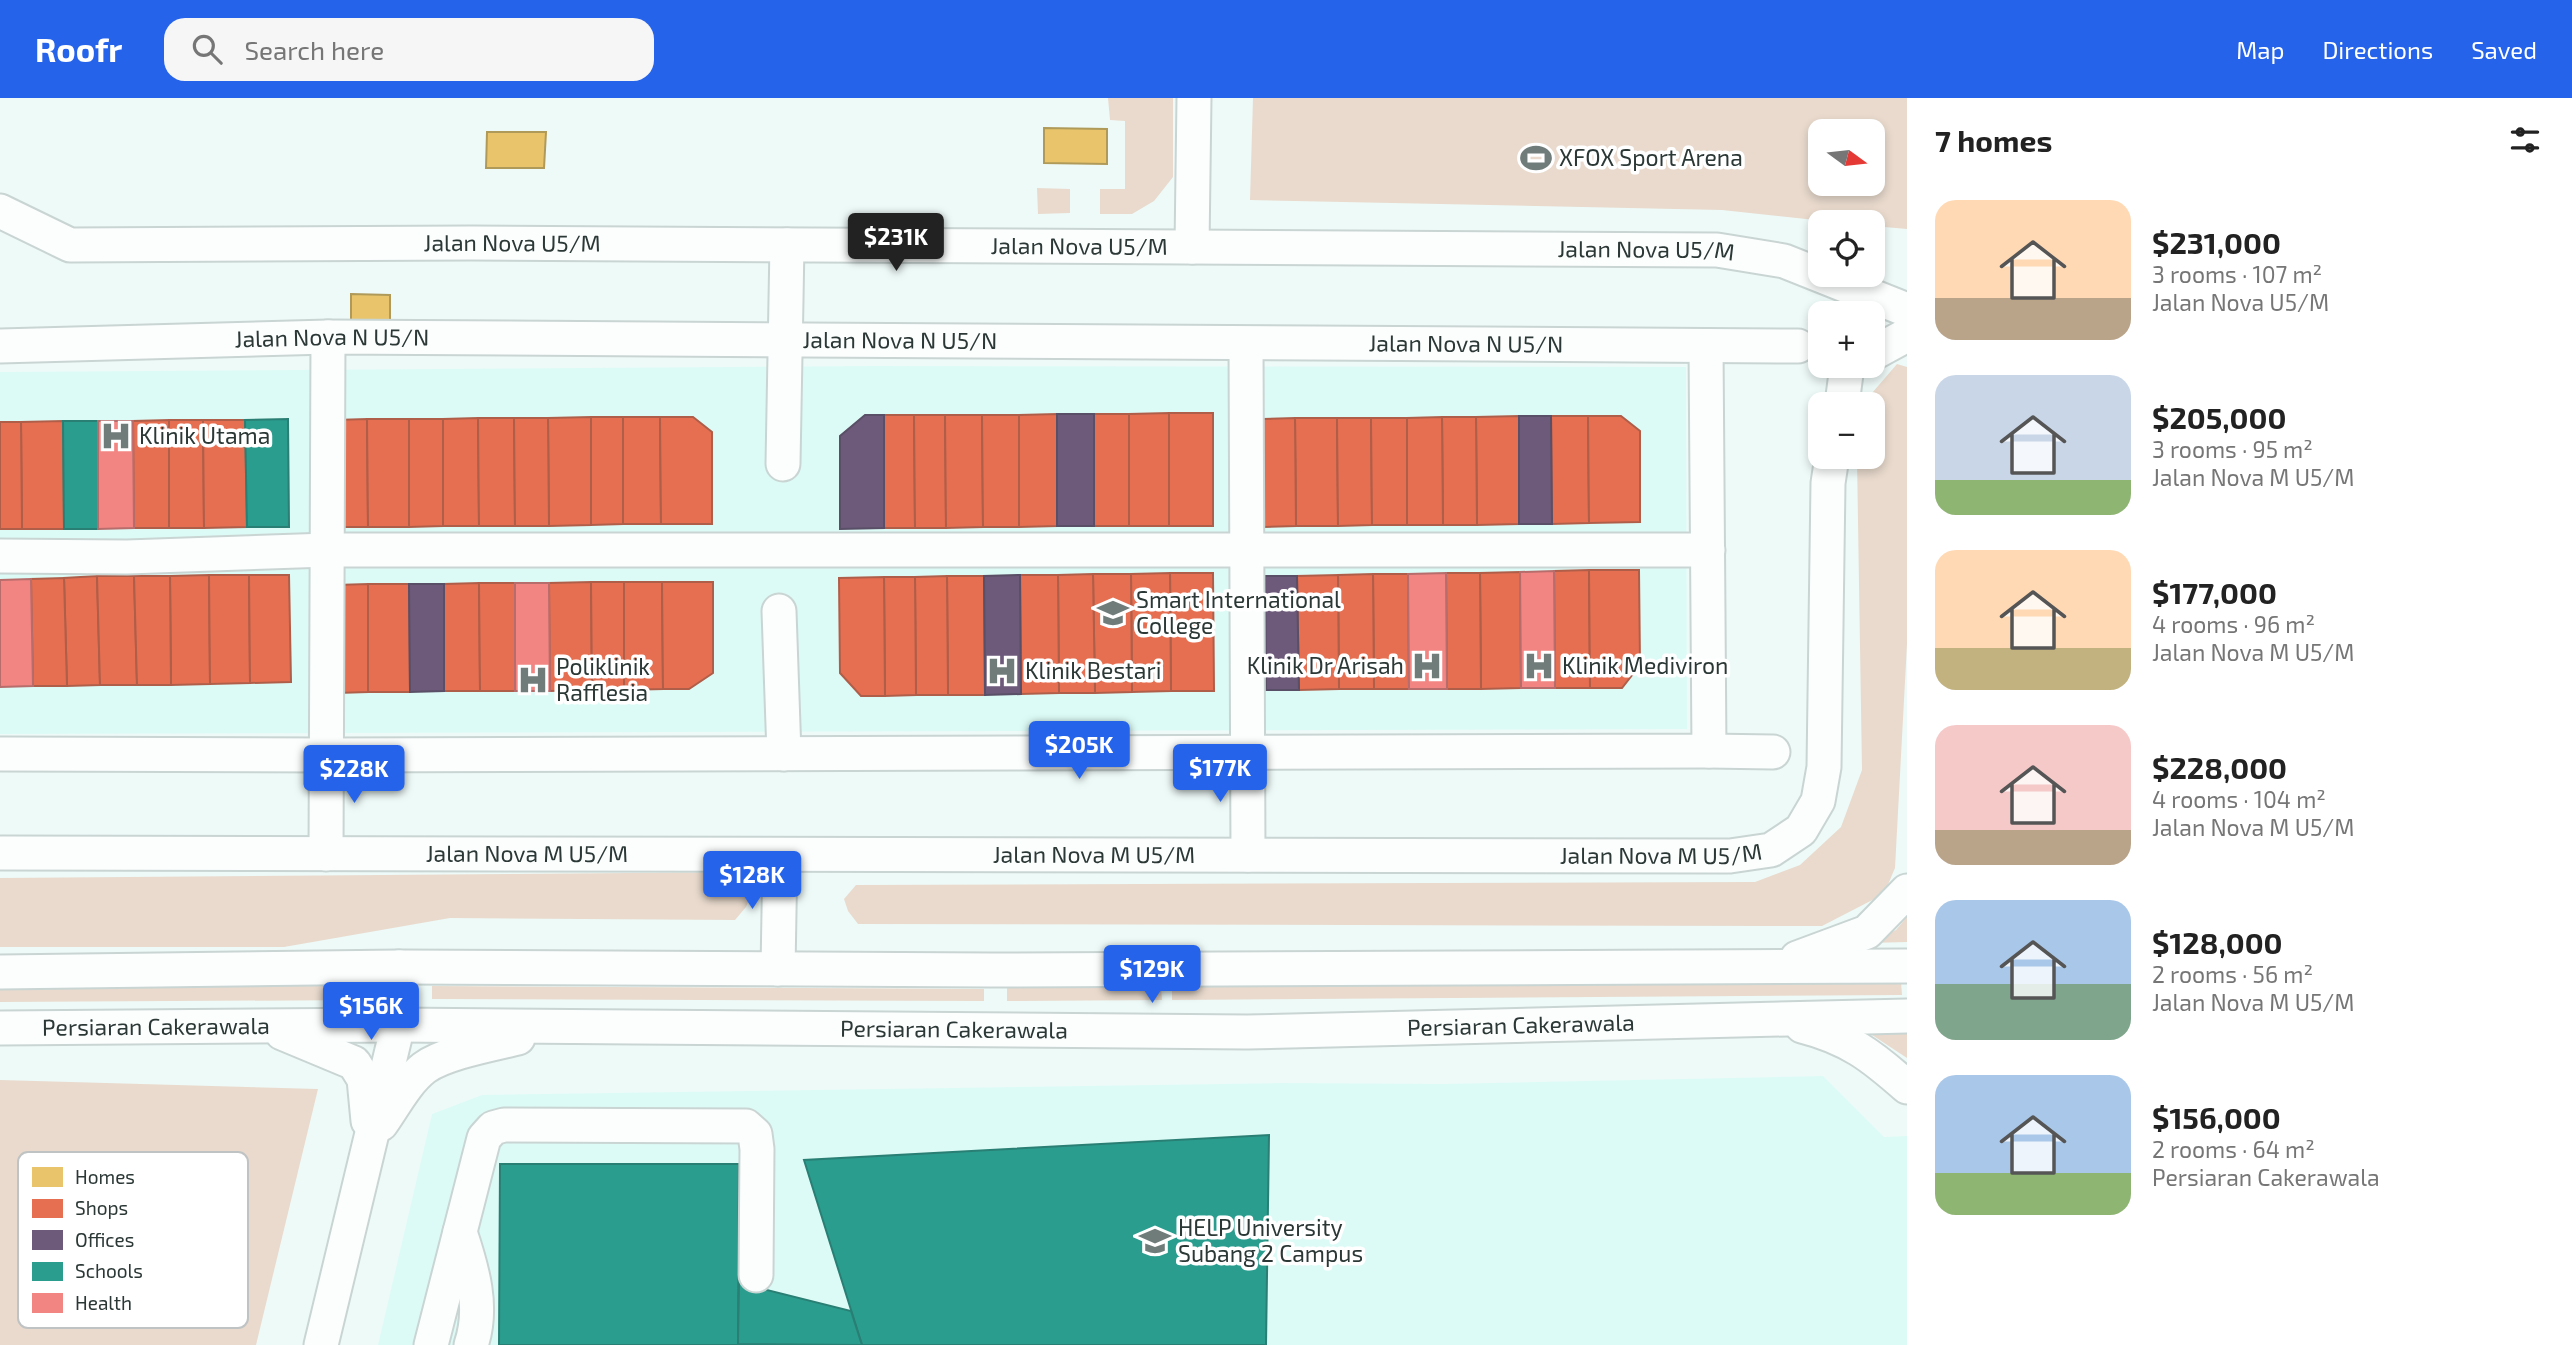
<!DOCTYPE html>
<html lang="en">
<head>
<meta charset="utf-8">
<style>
	body { margin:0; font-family:"Exo 2",sans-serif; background:#f6f6f6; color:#222; height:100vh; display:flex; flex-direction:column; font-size:26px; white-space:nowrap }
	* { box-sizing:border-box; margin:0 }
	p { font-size:23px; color:#767676 }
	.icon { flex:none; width:38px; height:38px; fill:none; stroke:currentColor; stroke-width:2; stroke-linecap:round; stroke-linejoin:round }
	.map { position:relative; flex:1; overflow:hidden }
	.panel { display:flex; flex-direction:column; background:#fff; width:665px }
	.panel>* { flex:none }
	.needle { width:46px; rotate:105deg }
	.buttons { position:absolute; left:1808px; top:21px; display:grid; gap:14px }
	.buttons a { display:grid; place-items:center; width:77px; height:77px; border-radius:14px; background:#fff; box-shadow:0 4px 10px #0003; font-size:35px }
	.price { position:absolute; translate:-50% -60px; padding:0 16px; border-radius:7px; background:#2563eb; color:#fff; font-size:23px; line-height:46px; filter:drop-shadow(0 2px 4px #0008) }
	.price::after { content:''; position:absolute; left:50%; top:42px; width:21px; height:16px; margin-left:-10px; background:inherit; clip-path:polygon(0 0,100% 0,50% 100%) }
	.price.current { background:#222; color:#fff }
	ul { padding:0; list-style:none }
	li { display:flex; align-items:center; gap:21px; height:175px; padding:0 28px }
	li span { display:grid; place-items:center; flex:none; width:196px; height:140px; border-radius:21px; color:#555 }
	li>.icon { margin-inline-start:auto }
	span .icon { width:84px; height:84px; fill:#fffc; stroke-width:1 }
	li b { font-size:30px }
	h2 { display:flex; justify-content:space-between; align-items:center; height:84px; padding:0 28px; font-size:30px }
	header { display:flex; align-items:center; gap:42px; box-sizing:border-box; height:98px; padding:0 35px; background:#2563eb; color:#fff }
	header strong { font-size:33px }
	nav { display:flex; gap:38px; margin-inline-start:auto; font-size:24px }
	.search { width:490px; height:63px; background:#f6f6f6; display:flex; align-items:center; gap:18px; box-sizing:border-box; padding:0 24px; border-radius:21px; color:#767676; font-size:26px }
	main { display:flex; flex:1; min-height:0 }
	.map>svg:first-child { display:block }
</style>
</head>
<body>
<header>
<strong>Roofr</strong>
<div class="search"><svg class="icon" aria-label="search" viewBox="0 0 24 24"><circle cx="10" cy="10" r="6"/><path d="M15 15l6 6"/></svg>Search here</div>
<nav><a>Map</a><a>Directions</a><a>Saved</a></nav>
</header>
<main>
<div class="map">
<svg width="1907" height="1247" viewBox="0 0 1907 1247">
	<rect width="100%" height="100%" fill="#eefaf8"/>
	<g fill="#ddfbf6">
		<path d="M 872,268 L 1686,269 L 1687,631 L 0,636 L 0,274 Z"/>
		<path d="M 1823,978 L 1884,1039 L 1907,1038 L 1907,1247 L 378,1247 L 432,1016 L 482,997 L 1284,985 L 1444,986 Z"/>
	</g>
	<g fill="#e9dacd" fill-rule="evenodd">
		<path d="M 1108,0 L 1173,0 L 1173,79 L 1154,103 L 1132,116 L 1100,116 L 1100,91 L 1125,91 L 1125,23 L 1110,22 Z"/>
		<path d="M 1253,0 L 1907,0 L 1907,131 L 1873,128 L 1872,124 L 1834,124 L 1722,112 L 1250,102 ZM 1820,33 L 1872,33 L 1872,86 L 1820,86 Z"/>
		<path d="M 1037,90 L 1070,91 L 1070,115 L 1038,116 Z"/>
		<path d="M 1897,266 L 1907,269 L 1907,546 L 1895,770 L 1884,796 L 1822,828 L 858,826 L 848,813 L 844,801 L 856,787 L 1755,784 L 1800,767 L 1841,729 L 1862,672 L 1857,361 L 1858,359 L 1872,359 L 1872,306 L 1870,306 L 1872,295 Z"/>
		<path d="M 748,774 L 754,791 L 746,809 L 735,822 L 450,820 L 284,849 L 0,849 L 0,780 Z"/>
		<path d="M 1907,819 L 1907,844 L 1869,845 L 1896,832 Z"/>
		<path d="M 1901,884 L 1902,897 L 1172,902 L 1172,889 Z"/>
		<path d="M 372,887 L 372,902 L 0,904 L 0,889 Z"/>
		<path d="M 432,888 L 984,891 L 984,903 L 432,901 Z"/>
		<path d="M 1161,889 L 1162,902 L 1007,903 L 1007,890 Z"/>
		<path d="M 1907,934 L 1907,960 L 1869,935 Z"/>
		<path d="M 0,982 L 318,991 L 256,1247 L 0,1247 Z"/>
	</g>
	<g fill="#e9c46a" stroke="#b09a5a" stroke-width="2">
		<path d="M 1044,30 L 1107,31 L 1107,66 L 1044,65 Z"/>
		<path d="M 487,34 L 546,34 L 544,70 L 486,70 Z"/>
		<path d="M 351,196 L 390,197 L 390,225 L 351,225 Z"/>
	</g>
	<g fill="#e76f51" stroke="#af5e49" stroke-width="2">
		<rect x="1169" y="315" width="44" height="113"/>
		<path d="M 1169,315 L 1169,428 L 1129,428 L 1129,316 Z"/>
		<path d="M 1057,316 L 1057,428 L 1019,429 L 1019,317 Z"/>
		<rect x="1094" y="316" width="35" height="112"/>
		<path d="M 884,317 L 914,317 L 915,430 L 884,430 Z"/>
		<path d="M 914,317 L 945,317 L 946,430 L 915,430 Z"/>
		<path d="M 945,317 L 982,317 L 983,429 L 946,430 Z"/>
		<path d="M 982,317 L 1019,317 L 1019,429 L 983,429 Z"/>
		<path d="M 1519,318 L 1519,426 L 1477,427 L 1476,319 Z"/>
		<path d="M 1551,318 L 1588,318 L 1589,425 L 1552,426 Z"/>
		<path d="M 1588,318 L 1621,318 L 1640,333 L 1640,424 L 1589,425 Z"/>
		<path d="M 591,319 L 591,427 L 549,428 L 548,320 Z"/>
		<path d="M 591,319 L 623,319 L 623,426 L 591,427 Z"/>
		<path d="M 623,319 L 660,319 L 661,426 L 623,426 Z"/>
		<path d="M 660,319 L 693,319 L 712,334 L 712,426 L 661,426 Z"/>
		<path d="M 1442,319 L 1476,319 L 1477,427 L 1443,427 Z"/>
		<path d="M 1442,319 L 1443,427 L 1407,427 L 1407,320 Z"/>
		<path d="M 478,320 L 479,428 L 443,428 L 443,321 Z"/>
		<path d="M 478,320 L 514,320 L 515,428 L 479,428 Z"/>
		<path d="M 514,320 L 548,320 L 549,428 L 515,428 Z"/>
		<path d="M 1295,320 L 1337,320 L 1338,428 L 1296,428 Z"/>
		<path d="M 1295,320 L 1296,428 L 1264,429 L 1263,321 Z"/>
		<path d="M 1337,320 L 1371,320 L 1372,427 L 1338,428 Z"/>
		<path d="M 1371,320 L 1407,320 L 1407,427 L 1372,427 Z"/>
		<path d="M 367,321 L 368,429 L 336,429 L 335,322 Z"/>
		<path d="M 367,321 L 409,321 L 409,429 L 368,429 Z"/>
		<path d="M 409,321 L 443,321 L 443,428 L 409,429 Z"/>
		<path d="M 169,322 L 169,430 L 134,430 L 133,323 Z"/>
		<path d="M 169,322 L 203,322 L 204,430 L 169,430 Z"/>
		<path d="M 203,322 L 245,322 L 247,429 L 204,430 Z"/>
		<path d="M 63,323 L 64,431 L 22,431 L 21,324 Z"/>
		<path d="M 0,324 L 21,324 L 22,431 L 0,431 Z"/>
		<path d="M 1589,472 L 1590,590 L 1555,590 L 1554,473 Z"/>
		<path d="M 1589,472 L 1639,472 L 1640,567 L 1622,590 L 1590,590 Z"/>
		<path d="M 1520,474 L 1521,590 L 1481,591 L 1480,475 Z"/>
		<path d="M 1170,475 L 1213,475 L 1214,593 L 1171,593 Z"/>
		<path d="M 1170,475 L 1171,593 L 1132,594 L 1131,476 Z"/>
		<path d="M 1446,475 L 1480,475 L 1481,591 L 1447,591 Z"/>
		<path d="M 1093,476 L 1131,476 L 1132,594 L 1095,595 Z"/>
		<path d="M 1093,476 L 1095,595 L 1059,595 L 1058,477 Z"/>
		<path d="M 1373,476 L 1408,476 L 1409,591 L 1374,591 Z"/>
		<path d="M 1373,476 L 1374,591 L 1339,591 L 1338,477 Z"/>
		<path d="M 209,477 L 210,586 L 171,587 L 170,478 Z"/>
		<path d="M 209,477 L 249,477 L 250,585 L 210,586 Z"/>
		<path d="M 249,477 L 289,477 L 291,584 L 250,585 Z"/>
		<path d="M 1020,477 L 1058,477 L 1059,595 L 1021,596 Z"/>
		<path d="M 1338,477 L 1339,591 L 1299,592 L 1297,478 Z"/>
		<path d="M 97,478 L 100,587 L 67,588 L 64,480 Z"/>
		<path d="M 97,478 L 134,478 L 137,587 L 100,587 Z"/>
		<path d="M 134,478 L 170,478 L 171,587 L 137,587 Z"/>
		<path d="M 947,478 L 984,478 L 985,597 L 948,597 Z"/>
		<path d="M 947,478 L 948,597 L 916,597 L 915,479 Z"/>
		<path d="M 884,479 L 915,479 L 916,597 L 885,598 Z"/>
		<path d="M 884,479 L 885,598 L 861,598 L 840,575 L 839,480 Z"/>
		<path d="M 64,480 L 67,588 L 33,588 L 31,481 Z"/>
		<path d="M 591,484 L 592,592 L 550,593 L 549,485 Z"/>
		<path d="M 591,484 L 624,484 L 624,592 L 592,592 Z"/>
		<path d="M 624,484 L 662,484 L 663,591 L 624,592 Z"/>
		<path d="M 662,484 L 713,484 L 713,575 L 689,591 L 663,591 Z"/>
		<path d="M 479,485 L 480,593 L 444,593 L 444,486 Z"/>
		<path d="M 479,485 L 515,485 L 515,593 L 480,593 Z"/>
		<path d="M 368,486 L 368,594 L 337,595 L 336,487 Z"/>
		<path d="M 368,486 L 409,486 L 410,594 L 368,594 Z"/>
	</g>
	<g fill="#6d597a" stroke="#594f66" stroke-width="2">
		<rect x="1057" y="316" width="37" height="112"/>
		<path d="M 865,317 L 884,317 L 884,430 L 840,431 L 840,338 Z"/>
		<path d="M 1519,318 L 1551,318 L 1552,426 L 1519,426 Z"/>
		<path d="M 1020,477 L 1021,596 L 985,597 L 984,478 Z"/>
		<path d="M 1265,478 L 1297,478 L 1299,592 L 1266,592 Z"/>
		<path d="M 409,486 L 444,486 L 444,593 L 410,594 Z"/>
	</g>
	<g fill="#2a9d8f" stroke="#2a7f74" stroke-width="2">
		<path d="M 288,321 L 289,429 L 247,429 L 245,322 Z"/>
		<path d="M 63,323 L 98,323 L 98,431 L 64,431 Z"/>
		<path d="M 1269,1037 L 1266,1247 L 862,1247 L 804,1062 Z"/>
		<path d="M 500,1066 L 739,1066 L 738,1247 L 499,1247 Z"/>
		<path d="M 739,1185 L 851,1213 L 862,1247 L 738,1246 Z"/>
	</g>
	<g fill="#f28482" stroke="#b66d6b" stroke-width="2">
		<path d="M 98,323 L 133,323 L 134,430 L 98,431 Z"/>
		<path d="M 1554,473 L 1555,590 L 1521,590 L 1520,474 Z"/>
		<path d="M 1446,475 L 1447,591 L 1409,591 L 1408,476 Z"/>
		<path d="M 31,481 L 33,588 L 0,589 L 0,482 Z"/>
		<path d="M 515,485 L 549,485 L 550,593 L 515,593 Z"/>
	</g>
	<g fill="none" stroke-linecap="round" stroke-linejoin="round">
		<defs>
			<g id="minor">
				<path id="s1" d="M 0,113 L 70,147 L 471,145 L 1717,152 L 1784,163 L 1907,212"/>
				<path d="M 1192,149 L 1194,0"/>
				<path d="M 1246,246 L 1248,757"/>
				<path id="s2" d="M 0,248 L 328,239 L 1798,248"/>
				<path d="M 1872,256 L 1907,237"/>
				<path d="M 1842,306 L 1847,268"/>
				<path d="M 783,366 L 787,147"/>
				<path d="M 0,458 L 127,459 L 328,452 L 1708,452"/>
				<path d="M 779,513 L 784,656"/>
				<path d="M 1709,653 L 1773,654"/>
				<path d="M 0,656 L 327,657 L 1709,653 L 1706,248"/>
				<path id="s3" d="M 0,755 L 1730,758 L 1771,752 L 1801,732 L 1818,703 L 1824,669 L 1828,385 L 1832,359"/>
				<path d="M 326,756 L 328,239"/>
				<path d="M 1797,860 L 1867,834 L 1907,793"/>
				<path d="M 778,871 L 780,757"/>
				<path d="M 0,874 L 399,869 L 992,872 L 1907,868"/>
				<path d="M 1802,928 C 1849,940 1872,958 1907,989"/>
				<path id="s4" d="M 0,930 L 398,927 L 1247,934 L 1907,918"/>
				<path d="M 282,935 L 354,965 L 364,981 L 368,1023"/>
				<path d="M 381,1026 C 394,1008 406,984 424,970 C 444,955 493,946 518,940"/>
				<path d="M 460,1134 C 472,1170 484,1209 471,1247"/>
				<path d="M 321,1247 L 398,927 L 399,869"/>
				<path d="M 431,1247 L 484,1040 L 493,1030 L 504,1027 L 746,1028 L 755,1036 L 757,1051 L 756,1177"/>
			</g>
		</defs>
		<use href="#minor" stroke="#c9d5d3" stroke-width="37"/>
		<use href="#minor" stroke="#fcfefe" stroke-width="33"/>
	</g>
	<defs>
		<symbol id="stadium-bare" viewBox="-9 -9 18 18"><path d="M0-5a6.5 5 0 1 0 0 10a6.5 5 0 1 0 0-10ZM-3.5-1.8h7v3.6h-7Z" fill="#6f7c7a" stroke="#fff" stroke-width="2.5" paint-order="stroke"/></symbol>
		<symbol id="hospital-bare" viewBox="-9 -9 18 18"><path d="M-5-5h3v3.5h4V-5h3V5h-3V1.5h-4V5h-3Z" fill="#6f7c7a" stroke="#fff" stroke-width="2.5" paint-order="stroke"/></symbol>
		<symbol id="university-bare" viewBox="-9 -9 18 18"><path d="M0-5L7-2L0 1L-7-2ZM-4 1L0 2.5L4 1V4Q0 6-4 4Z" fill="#6f7c7a" stroke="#fff" stroke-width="2.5" paint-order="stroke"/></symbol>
	</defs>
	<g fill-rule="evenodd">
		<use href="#stadium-bare" x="1514" y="38" width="44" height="44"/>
		<use href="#hospital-bare" x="94" y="316" width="44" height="44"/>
		<use href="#university-bare" x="1091" y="493" width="44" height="44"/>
		<use href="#hospital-bare" x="1405" y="546" width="44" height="44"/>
		<use href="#hospital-bare" x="1517" y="546" width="44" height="44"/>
		<use href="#hospital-bare" x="980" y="551" width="44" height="44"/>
		<use href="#hospital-bare" x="511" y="560" width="44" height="44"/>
		<use href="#university-bare" x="1133" y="1121" width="44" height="44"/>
	</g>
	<g text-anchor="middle" stroke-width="7" stroke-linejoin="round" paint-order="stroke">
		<g font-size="23" fill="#2b3836" stroke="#fff" text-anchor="start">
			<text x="1559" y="68">XFOX Sport Arena</text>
			<text x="139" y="346">Klinik Utama</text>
			<text x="1136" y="510">Smart International<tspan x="1136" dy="26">College</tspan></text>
			<text x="1404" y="576" text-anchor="end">Klinik Dr Arisah</text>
			<text x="1562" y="576">Klinik Mediviron</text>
			<text x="556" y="577">Poliklinik<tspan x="556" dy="26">Rafflesia</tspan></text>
			<text x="1025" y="581">Klinik Bestari</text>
			<text x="1178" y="1138">HELP University<tspan x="1178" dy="26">Subang 2 Campus</tspan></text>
		</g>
		<g font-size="23" fill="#2b3836" stroke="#fff">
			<text dy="8" stroke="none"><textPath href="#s1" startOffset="520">Jalan Nova U5/M</textPath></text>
			<text dy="8" stroke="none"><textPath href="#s1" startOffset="1087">Jalan Nova U5/M</textPath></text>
			<text dy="8" stroke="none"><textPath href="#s1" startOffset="1654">Jalan Nova U5/M</textPath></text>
			<text dy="8" stroke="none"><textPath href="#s2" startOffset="332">Jalan Nova N U5/N</textPath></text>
			<text dy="8" stroke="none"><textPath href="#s2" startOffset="900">Jalan Nova N U5/N</textPath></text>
			<text dy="8" stroke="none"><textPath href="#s2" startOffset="1466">Jalan Nova N U5/N</textPath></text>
			<text dy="8" stroke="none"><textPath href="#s3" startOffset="1661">Jalan Nova M U5/M</textPath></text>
			<text dy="8" stroke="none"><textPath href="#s3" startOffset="527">Jalan Nova M U5/M</textPath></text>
			<text dy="8" stroke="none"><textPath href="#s3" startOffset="1094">Jalan Nova M U5/M</textPath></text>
			<text dy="8" stroke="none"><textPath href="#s4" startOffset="1521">Persiaran Cakerawala</textPath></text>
			<text dy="8" stroke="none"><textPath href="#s4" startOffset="156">Persiaran Cakerawala</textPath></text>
			<text dy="8" stroke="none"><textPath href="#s4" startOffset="954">Persiaran Cakerawala</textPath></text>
		</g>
	</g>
	<rect x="18" y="1054" width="230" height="176" rx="10" fill="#fff" stroke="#bfc3c3" stroke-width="2"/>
	<rect x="32" y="1069" width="31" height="20" fill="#e9c46a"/>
	<rect x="32" y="1101" width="31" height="19" fill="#e76f51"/>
	<rect x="32" y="1132" width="31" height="20" fill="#6d597a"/>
	<rect x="32" y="1164" width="31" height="19" fill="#2a9d8f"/>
	<rect x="32" y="1195" width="31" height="20" fill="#f28482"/>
	<g font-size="19" fill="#2b3836">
		<text x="75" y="1086">Homes</text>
		<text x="75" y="1117">Shops</text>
		<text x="75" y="1149">Offices</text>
		<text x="75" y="1180">Schools</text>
		<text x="75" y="1212">Health</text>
	</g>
</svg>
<div class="buttons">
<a><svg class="needle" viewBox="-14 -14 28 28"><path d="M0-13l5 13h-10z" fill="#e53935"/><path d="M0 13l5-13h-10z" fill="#767676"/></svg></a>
<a><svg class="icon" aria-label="locate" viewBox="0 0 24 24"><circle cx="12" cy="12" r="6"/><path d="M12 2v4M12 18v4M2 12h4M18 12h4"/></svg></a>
<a>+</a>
<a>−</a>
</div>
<b class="price current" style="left:896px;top:175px">$231K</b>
<b class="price" style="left:1079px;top:683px">$205K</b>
<b class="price" style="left:1220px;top:706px">$177K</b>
<b class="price" style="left:354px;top:707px">$228K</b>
<b class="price" style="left:752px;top:813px">$128K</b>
<b class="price" style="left:1152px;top:907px">$129K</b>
<b class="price" style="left:371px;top:944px">$156K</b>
</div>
<section class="panel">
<h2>7 homes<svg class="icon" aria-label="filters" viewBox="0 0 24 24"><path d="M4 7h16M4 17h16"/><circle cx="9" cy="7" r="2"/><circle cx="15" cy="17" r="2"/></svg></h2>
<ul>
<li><span style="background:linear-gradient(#ffd9b3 70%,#b9a48a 0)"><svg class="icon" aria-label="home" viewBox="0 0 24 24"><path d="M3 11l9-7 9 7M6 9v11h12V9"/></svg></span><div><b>$231,000</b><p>3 rooms · 107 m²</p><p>Jalan Nova U5/M</p></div></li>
<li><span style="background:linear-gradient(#c9d6e8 75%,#8fb573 0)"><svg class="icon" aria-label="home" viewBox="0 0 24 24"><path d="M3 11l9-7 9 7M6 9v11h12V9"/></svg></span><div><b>$205,000</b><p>3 rooms · 95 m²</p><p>Jalan Nova M U5/M</p></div></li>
<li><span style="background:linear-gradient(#ffd9b3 70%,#c2b280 0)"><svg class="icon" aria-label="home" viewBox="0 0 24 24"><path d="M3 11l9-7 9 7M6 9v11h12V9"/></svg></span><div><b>$177,000</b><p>4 rooms · 96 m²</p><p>Jalan Nova M U5/M</p></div></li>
<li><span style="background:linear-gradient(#f6c9c9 75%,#b9a48a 0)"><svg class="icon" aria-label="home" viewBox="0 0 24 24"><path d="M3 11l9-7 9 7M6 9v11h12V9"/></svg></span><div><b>$228,000</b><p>4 rooms · 104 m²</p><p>Jalan Nova M U5/M</p></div></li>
<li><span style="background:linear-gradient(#a9c7e8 60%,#7fa58c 0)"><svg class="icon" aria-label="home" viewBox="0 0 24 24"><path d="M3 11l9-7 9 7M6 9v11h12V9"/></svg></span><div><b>$128,000</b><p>2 rooms · 56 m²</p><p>Jalan Nova M U5/M</p></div></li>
<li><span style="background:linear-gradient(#a9c7e8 70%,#8fb573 0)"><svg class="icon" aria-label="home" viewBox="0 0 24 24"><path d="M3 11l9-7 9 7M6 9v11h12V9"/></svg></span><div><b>$156,000</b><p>2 rooms · 64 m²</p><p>Persiaran Cakerawala</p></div></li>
</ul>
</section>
</main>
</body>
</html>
